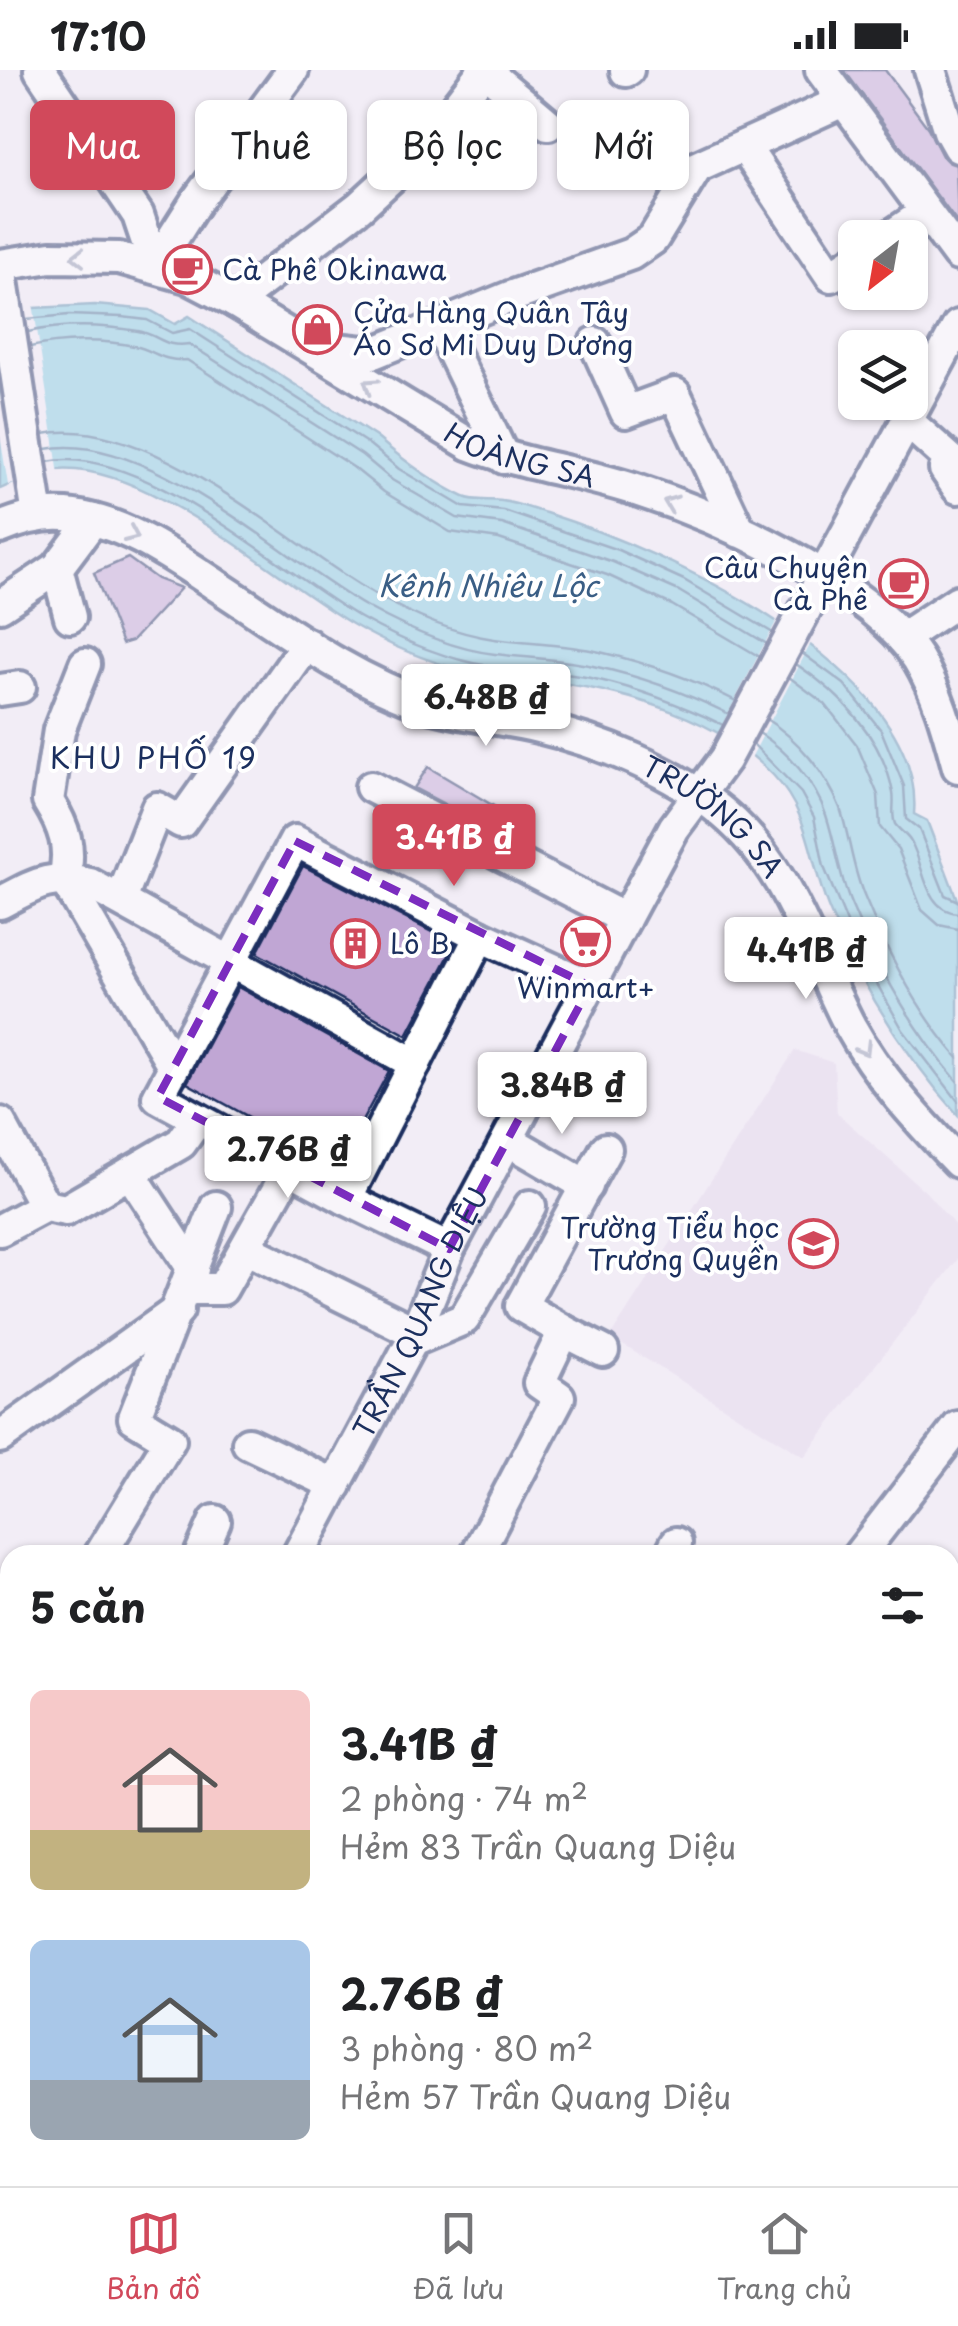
<!DOCTYPE html>
<html lang="vi">
<head>
<meta charset="utf-8">
<style>
	body { margin:0; font-family:"Playpen Sans",sans-serif; background:#f6f6f6; color:#202124; height:100vh; display:flex; flex-direction:column; font-size:38px; white-space:nowrap }
	* { box-sizing:border-box; margin:0 }
	p { font-size:32px; color:#757577 }
	.icon { flex:none; width:55px; height:55px; fill:none; stroke:currentColor; stroke-width:2; stroke-linecap:round; stroke-linejoin:round }
	.map { position:relative; flex:1; overflow:hidden }
	.details { position:absolute; left:0px; top:1475px; width:960px; height:642px; display:flex; flex-direction:column; background:#fff; border-radius:30px 30px 0 0; box-shadow:0 2px 8px #0004 }
	.details>* { flex:none }
	.top-card { position:absolute; left:30px; top:30px; width:900px; height:90px; display:flex; gap:20px }
	.needle { width:65px; rotate:211deg }
	.fabs { position:absolute; left:838px; top:150px; display:grid; gap:20px }
	.fabs a { display:grid; place-items:center; width:90px; height:90px; border-radius:15px; background:#fff; box-shadow:0 2px 8px #0004; font-size:50px }
	.price { position:absolute; translate:-50% -85px; padding:0 22px; border-radius:10px; background:#fff; color:#222; font-size:32px; line-height:65px; filter:drop-shadow(0 2px 5px #0008) }
	.price::after { content:''; position:absolute; left:50%; top:60px; width:30px; height:22px; margin-left:-15px; background:inherit; clip-path:polygon(0 0,100% 0,50% 100%) }
	.price.current { background:#d1495b; color:#fff }
	ul { padding:0; list-style:none }
	li { display:flex; align-items:center; gap:30px; height:250px; padding:0 30px }
	li span { display:grid; place-items:center; flex:none; width:280px; height:200px; border-radius:15px; color:#555 }
	li>.icon { margin-inline-start:auto }
	span .icon { width:120px; height:120px; fill:#fffc; stroke-width:1 }
	li b { font-size:42px }
	h2 { display:flex; justify-content:space-between; align-items:center; height:120px; padding:0 30px; font-size:42px }
	.tag { padding:0 35px; border-radius:15px; background:#fff; box-shadow:0 2px 8px #0004; font-size:35px; line-height:90px }
	.tag.current { background:#d1495b; color:#fff }
	.status { display:flex; justify-content:space-between; align-items:center; height:70px; padding:0 50px; background:#fff; direction:ltr }
	.status svg { height:28px; fill:currentColor }
	.menu { display:flex; justify-content:space-around; align-items:center; height:140px; border-top:2px solid #e0e0e0; background:#fff; font-size:28px; color:#757577 }
	.menu a { display:grid; justify-items:center; gap:5px }
	.menu .current { color:#d1495b }
	.map>svg:first-child { display:block }
</style>
</head>
<body>
<div class="status"><b>17:10</b><svg viewBox="0 0 49 12"><path d="M0 12V9h3v3zM5 12V6h3v6zM10 12V3h3v9zM15 12V0h3v12zM26 1h20v11H26zM47 4h2v5h-2z"/></svg></div>
<div class="map">
<svg width="958" height="2116" viewBox="0 0 958 2116">
	<rect width="100%" height="100%" fill="#f2edf6"/>
	<filter id="ink" filterUnits="userSpaceOnUse"><feTurbulence type="fractalNoise" baseFrequency=".01" numOctaves="2"/><feDisplacementMap in="SourceGraphic" scale="20" xChannelSelector="R" yChannelSelector="G"/><feConvolveMatrix kernelMatrix="1 2 1 2 8 2 1 2 1" color-interpolation-filters="sRGB"/></filter>
	<g filter="url(#ink)">
		<path fill="#e3d8ec" d="M 795,980 L 834,993 L 837,1043 L 926,1122 L 958,1159 L 958,1189 L 804,1387 L 610,1267 Z"/>
		<path fill="#81cce0" stroke="#588dac" stroke-width="2.5" d="M 95,235 L 150,240 L 175,254 L 189,246 L 376,367 C 402,389 432,412 464,427 C 475,432 490,429 502,431 C 517,433 532,439 546,443 C 662,480 926,597 914,744 L 927,751 L 958,832 L 958,1045 C 904,984 862,918 830,842 C 809,793 812,746 773,705 C 720,649 630,623 555,612 C 525,608 494,609 465,601 C 427,591 388,575 354,555 C 276,510 148,392 57,400 C 37,402 18,411 0,419 L 0,245 L 33,238 Z"/>
		<g fill="#f2edf6">
			<path d="M 33,233 L 59,405 L 8,415 L 0,365 L 0,239 Z"/>
			<path d="M 778,548 L 812,571 L 750,690 L 715,668 Z"/>
		</g>
		<g fill="none" stroke-linecap="round" stroke-linejoin="round">
			<g stroke="#446e92" stroke-width="2.5">
				<path d="M 26,249 L 69,245 L 122,247 L 147,250 L 172,263 L 190,259 L 370,375 L 399,399 L 463,437 L 504,441 L 618,480 L 684,510 L 773,563"/>
				<path d="M 28,262 C 62,254 103,255 138,261 C 160,265 163,278 189,274 L 362,385 L 392,410 L 457,448 L 502,454 L 613,492 L 679,521 L 767,574"/>
				<path d="M 30,277 C 62,270 102,269 134,276 C 155,280 161,292 187,290 L 353,397 L 384,422 L 450,462 L 499,469 L 607,505 L 672,535 L 760,587"/>
				<path d="M 43,364 C 149,343 286,473 373,523 C 409,544 453,563 494,569 C 530,574 565,574 600,582 C 647,593 693,609 736,631"/>
				<path d="M 46,379 C 145,359 284,490 367,537 C 405,558 451,579 495,584 C 528,588 561,589 593,596 C 640,606 686,623 729,644"/>
				<path d="M 47,392 C 141,372 282,503 361,548 C 400,570 445,589 489,596 C 524,601 560,601 595,609 C 639,619 682,635 723,655"/>
				<path d="M 802,583 L 844,614 L 881,660 L 904,716 L 906,749 L 919,759 L 945,825 L 958,831"/>
				<path d="M 796,594 C 841,624 883,668 893,723 C 895,734 891,743 895,754 C 900,761 907,765 911,772 C 925,796 924,841 958,843"/>
				<path d="M 789,607 L 825,634 L 857,675 L 878,725 L 880,757 L 898,779 L 922,840 L 939,855 L 958,859"/>
				<path d="M 766,649 C 797,668 827,704 840,738 C 850,768 852,798 865,828 C 888,884 918,942 958,988"/>
				<path d="M 759,663 C 787,680 816,714 826,745 C 836,775 839,805 851,834 C 878,898 913,959 958,1012"/>
				<path d="M 753,674 L 801,723 L 814,747 L 824,797 L 859,882 L 903,960 L 958,1031"/>
			</g>
		</g>
		<g fill="#c0a6d4" stroke="#1b2f5e" stroke-width="2.5">
			<path d="M 844,0 L 885,0 L 928,58 L 942,86 L 956,95 L 958,154 Z"/>
			<path d="M 128,488 L 157,509 L 181,518 L 132,571 L 122,574 L 94,503 Z"/>
			<path d="M 428,697 L 497,738 L 486,756 L 414,718 Z"/>
			<path d="M 303,796 L 455,874 L 407,965 L 257,883 Z"/>
			<path d="M 238,917 L 389,1001 L 338,1096 L 187,1013 Z"/>
		</g>
		<g fill="none" stroke-linecap="round" stroke-linejoin="round">
			<defs>
				<g id="minor">
					<path d="M 40,0 L 138,145 L 155,196"/>
					<path d="M 484,0 L 548,54"/>
					<path d="M 821,0 L 958,185"/>
					<path d="M 930,0 L 949,61 L 958,77"/>
					<path d="M 626,1 L 628,0"/>
					<path d="M 744,76 L 831,206 L 855,190"/>
					<path d="M 888,168 L 925,143"/>
					<path id="s1" d="M 0,195 L 51,187 L 119,188 L 187,207 L 235,232 L 469,374 C 525,396 583,402 639,421 C 722,448 871,515 918,589 C 938,622 948,660 958,697"/>
					<path d="M 155,196 L 195,133 L 293,0"/>
					<path d="M 0,197 L 38,446"/>
					<path d="M 235,232 L 359,137 L 426,75 L 484,0"/>
					<path d="M 440,256 L 504,388"/>
					<path d="M 595,273 L 626,342 L 675,324 L 740,462"/>
					<path d="M 317,277 L 373,283 L 510,227 L 631,184 L 653,169 L 697,97 L 843,31"/>
					<path d="M 907,351 L 953,392 L 945,399 L 958,418"/>
					<path id="s2" d="M 0,458 C 21,449 43,443 66,445 C 122,450 171,485 216,515 C 284,559 349,609 427,635 C 463,646 501,648 538,657 C 601,672 672,700 723,743 C 790,799 811,881 850,956 C 878,1007 918,1050 958,1092"/>
					<path d="M 57,498 L 70,547"/>
					<path d="M 0,536 L 57,498 L 93,450"/>
					<path d="M 902,568 L 958,531"/>
					<path d="M 85,594 L 59,660 L 48,731 C 64,757 72,778 64,808 L 174,997"/>
					<path d="M 0,620 L 20,617"/>
					<path d="M 371,717 L 625,849"/>
					<path d="M 121,830 L 157,738 L 181,752 L 307,574"/>
					<path d="M 0,833 C 36,814 49,804 90,814 L 415,994"/>
					<path d="M 0,1053 L 45,1136"/>
					<path d="M 508,1070 L 587,1116"/>
					<path d="M 130,1103 L 193,1199"/>
					<path d="M 346,1129 L 480,866"/>
					<path d="M 0,1160 L 45,1136 L 66,1140 L 181,1073 L 198,1049"/>
					<path d="M 247,1179 L 415,1262"/>
					<path d="M 449,1179 L 346,1129 L 158,1027 L 295,771 L 480,866 L 590,916"/>
					<path d="M 185,1219 L 222,1219 L 290,1098"/>
					<path d="M 564,1261 L 603,1281"/>
					<path d="M 412,1271 L 464,1249 L 530,1136"/>
					<path d="M 0,1367 L 178,1240"/>
					<path d="M 248,1373 L 336,1415"/>
					<path d="M 100,1485 L 170,1370 L 134,1348 L 216,1137"/>
					<path d="M 200,1485 L 215,1451"/>
					<path id="s3" d="M 298,1485 L 412,1271 L 449,1179 L 625,849 L 674,758 L 725,689 L 958,256"/>
					<path d="M 476,1485 L 559,1327 L 539,1313 L 564,1261 L 521,1236 L 606,1079"/>
					<path d="M 670,1485 L 676,1473"/>
					<path d="M 859,1485 L 958,1357"/>
					<path d="M 950,1570 L 958,1575"/>
					<path d="M 950,1695 L 958,1684"/>
					<path d="M 0,1790 L 10,1784"/>
					<path d="M 950,1881 L 958,1869"/>
					<path d="M 0,1932 L 10,1937"/>
					<path d="M 0,2001 L 10,2006"/>
					<path d="M 0,2059 L 10,2040"/>
					<path d="M 833,2108 L 843,2116"/>
					<path d="M 98,2116 L 102,2108"/>
					<path d="M 217,2116 L 222,2108"/>
					<path d="M 419,2116 L 424,2108"/>
					<path d="M 648,2116 L 655,2108"/>
					<path d="M 783,2116 L 790,2108"/>
				</g>
				<g id="major">
					<path d="M 0,1587 L 10,1605"/>
					<path d="M 0,1665 L 10,1683"/>
					<path d="M 278,2108 L 283,2116"/>
				</g>
			</defs>
			<use href="#minor" stroke="#1b2f5e" stroke-width="38"/>
			<use href="#major" stroke="#1b2f5e" stroke-width="45"/>
			<use href="#minor" stroke="#fff" stroke-width="30"/>
			<use href="#major" stroke="#fadf96" stroke-width="38"/>
		</g>
		<defs><path id="oneway-chevron" d="M-2-3.5L2.5 0L-2 3.5" fill="none" stroke-width="1.6" stroke-linecap="round" stroke-linejoin="round" transform="scale(2.5)"/></defs>
		<g stroke="#8d97ae">
			<use href="#oneway-chevron" transform="translate(78 187) rotate(-180)"/>
			<use href="#oneway-chevron" transform="translate(370 315) rotate(-147)"/>
			<use href="#oneway-chevron" transform="translate(670 433) rotate(-159)"/>
			<use href="#oneway-chevron" transform="translate(132 465) rotate(24)"/>
			<use href="#oneway-chevron" transform="translate(864 979) rotate(59)"/>
		</g>
	</g>
	<path d="M0 0H958V2116H0ZM 295,771 L 590,916 L 449,1179 L 158,1027 Z" fill="#f2edf6" fill-opacity=".55" fill-rule="evenodd"/>
	<path fill="none" stroke="#7b2cbf" stroke-width="8" stroke-dasharray="20 12" stroke-linejoin="round" d="M 295,771 L 590,916 L 449,1179 L 158,1027 Z"/>
	<defs>
		<symbol id="cafe-ring" viewBox="-11 -11 22 22"><circle r="9.5" fill="#fff" stroke="#d1495b" stroke-width="1.5"/><path d="M-5.5-4.5H6V0H3Q3 3.5 0 3.5H-2.5Q-5.5 3.5-5.5 0ZM3-3.2v2h1.7v-2ZM-6 4.5H4V6H-6Z" fill="#d1495b"/></symbol>
		<symbol id="shop-ring" viewBox="-11 -11 22 22"><circle r="9.5" fill="#fff" stroke="#d1495b" stroke-width="1.5"/><path d="M-5-2.5h2.3a2.7 3.5 0 0 1 5.4 0H5L5.5 6h-11ZM-1.5-2.5h3a1.5 2.3 0 0 0-3 0Z" fill="#d1495b"/></symbol>
		<symbol id="supermarket-ring" viewBox="-11 -11 22 22"><circle r="9.5" fill="#fff" stroke="#d1495b" stroke-width="1.5"/><path d="M-6-5.5h2.5l.6 2H6L4.5 2H-2.5L-4.4-4H-6ZM-1.5 3.2a1.3 1.3 0 1 0 .1 0ZM3 3.2a1.3 1.3 0 1 0 .1 0Z" fill="#d1495b"/></symbol>
		<symbol id="building-ring" viewBox="-11 -11 22 22"><circle r="9.5" fill="#fff" stroke="#d1495b" stroke-width="1.5"/><path d="M-4-6H4V6H1V3H-1V6H-4ZM-2.5-4.3h1.7v1.8h-1.7ZM.8-4.3h1.7v1.8H.8ZM-2.5-1h1.7V.8h-1.7ZM.8-1h1.7V.8H.8Z" fill="#d1495b"/></symbol>
		<symbol id="school-ring" viewBox="-11 -11 22 22"><circle r="9.5" fill="#fff" stroke="#d1495b" stroke-width="1.5"/><path d="M0-5L7-2L0 1L-7-2ZM-4 1L0 2.5L4 1V4Q0 6-4 4Z" fill="#d1495b"/></symbol>
	</defs>
	<g fill-rule="evenodd">
		<use href="#cafe-ring" x="160" y="172" width="55" height="55"/>
		<use href="#shop-ring" x="290" y="232" width="55" height="55"/>
		<use href="#cafe-ring" x="876" y="486" width="55" height="55"/>
		<use href="#supermarket-ring" x="558" y="844" width="55" height="55"/>
		<use href="#building-ring" x="328" y="846" width="55" height="55"/>
		<use href="#school-ring" x="786" y="1146" width="55" height="55"/>
	</g>
	<g text-anchor="middle" stroke-width="8" stroke-linejoin="round" paint-order="stroke">
		<g font-size="28" fill="#1b2f5e" stroke="#fff" text-anchor="start">
			<text x="222" y="210">Cà Phê Okinawa</text>
			<text x="353" y="253">Cửa Hàng Quân Tây<tspan x="353" dy="32">Áo Sơ Mi Duy Dương</tspan></text>
			<text x="868" y="508" text-anchor="end">Câu Chuyện<tspan x="868" dy="32">Cà Phê</tspan></text>
			<text x="390" y="884">Lô B</text>
			<text x="586" y="928" text-anchor="middle">Winmart+</text>
			<text x="779" y="1168" text-anchor="end">Trường Tiểu học<tspan x="779" dy="32">Trương Quyền</tspan></text>
		</g>
		<g font-size="28" fill="#1b2f5e" stroke="#fff">
			<text dy="10" stroke="none"><textPath href="#s1" startOffset="570">HOÀNG SA</textPath></text>
			<text dy="10" stroke="none"><textPath href="#s2" startOffset="792">TRƯỜNG SA</textPath></text>
			<text dy="10" stroke="none"><textPath href="#s3" startOffset="272">TRẦN QUANG DIỆU</textPath></text>
		</g>
		<g font-size="30" font-style="italic" fill="#3a5e85" stroke="#fff">
			<text x="488" y="527">Kênh Nhiêu Lộc</text>
		</g>
		<g font-size="30" letter-spacing="2.5" fill="#1b2f5e" stroke="#fff">
			<text x="154" y="699">KHU PHỐ 19</text>
		</g>
	</g>
</svg>
<div class="fabs">
<a><svg class="needle" viewBox="-14 -14 28 28"><path d="M0-13l5 13h-10z" fill="#e53935"/><path d="M0 13l5-13h-10z" fill="#757577"/></svg></a>
<a><svg class="icon" aria-label="layers" viewBox="0 0 24 24"><path d="M12 4l9 5-9 5-9-5zM3 14l9 5 9-5"/></svg></a>
</div>
<b class="price" style="left:486px;top:679px">6.48B ₫</b>
<b class="price current" style="left:454px;top:819px">3.41B ₫</b>
<b class="price" style="left:806px;top:932px">4.41B ₫</b>
<b class="price" style="left:562px;top:1067px">3.84B ₫</b>
<b class="price" style="left:288px;top:1131px">2.76B ₫</b>
<div class="top-card">
<a class="tag current">Mua</a>
<a class="tag">Thuê</a>
<a class="tag">Bộ lọc</a>
<a class="tag">Mới</a>
</div>
<section class="details">
<h2>5 căn<svg class="icon" aria-label="filters" viewBox="0 0 24 24"><path d="M4 7h16M4 17h16"/><circle cx="9" cy="7" r="2"/><circle cx="15" cy="17" r="2"/></svg></h2>
<ul>
<li><span style="background:linear-gradient(#f6c9c9 70%,#c2b280 0)"><svg class="icon" aria-label="home" viewBox="0 0 24 24"><path d="M3 11l9-7 9 7M6 9v11h12V9"/></svg></span><div><b>3.41B ₫</b><p>2 phòng · 74 m²</p><p>Hẻm 83 Trần Quang Diệu</p></div></li>
<li><span style="background:linear-gradient(#a9c7e8 70%,#9aa5b1 0)"><svg class="icon" aria-label="home" viewBox="0 0 24 24"><path d="M3 11l9-7 9 7M6 9v11h12V9"/></svg></span><div><b>2.76B ₫</b><p>3 phòng · 80 m²</p><p>Hẻm 57 Trần Quang Diệu</p></div></li>
</ul>
</section>
</div>
<nav class="menu">
<a class="current"><svg class="icon" aria-label="map" viewBox="0 0 24 24"><path d="M3 6l6-2 6 2 6-2v14l-6 2-6-2-6 2zM9 4v14M15 6v14"/></svg>Bản đồ</a>
<a><svg class="icon" aria-label="saved" viewBox="0 0 24 24"><path d="M7 4h10v16l-5-4-5 4z"/></svg>Đã lưu</a>
<a><svg class="icon" aria-label="home" viewBox="0 0 24 24"><path d="M3 11l9-7 9 7M6 9v11h12V9"/></svg>Trang chủ</a>
</nav>
</body>
</html>
